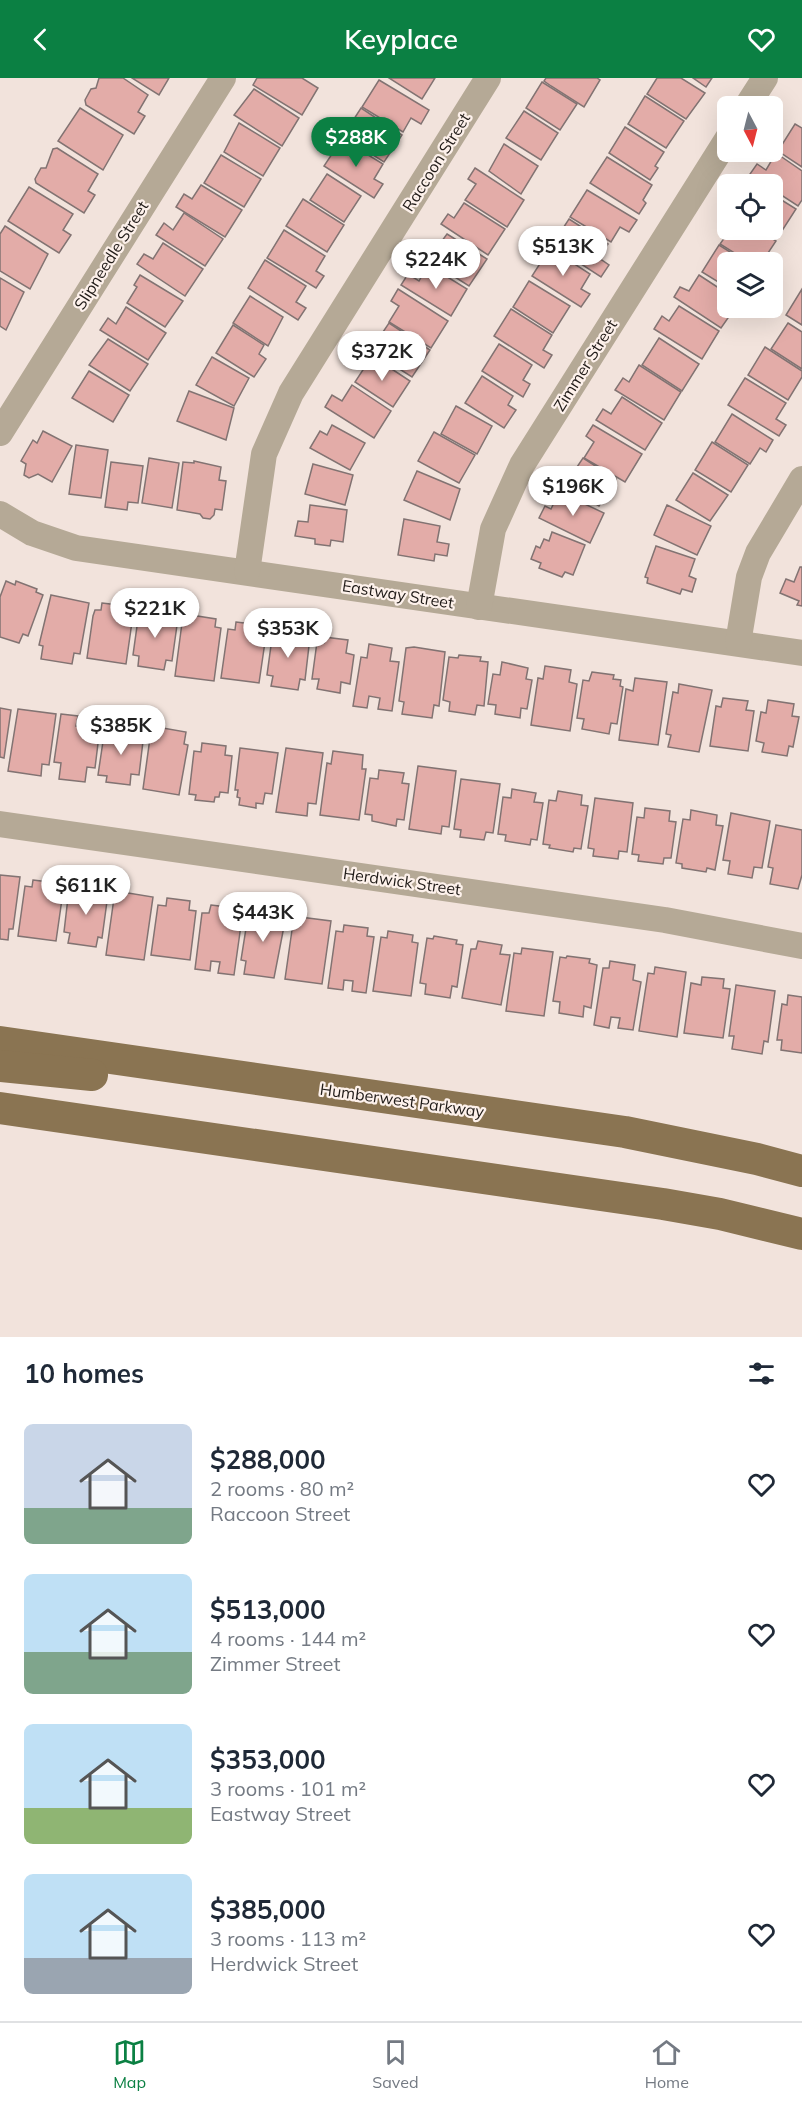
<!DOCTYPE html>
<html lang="en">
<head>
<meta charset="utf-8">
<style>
	body { margin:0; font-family:Mulish,sans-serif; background:#f2f2f3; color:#1f2937; height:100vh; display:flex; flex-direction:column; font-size:22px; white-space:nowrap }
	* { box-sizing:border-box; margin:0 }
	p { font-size:20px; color:#747a83 }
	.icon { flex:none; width:33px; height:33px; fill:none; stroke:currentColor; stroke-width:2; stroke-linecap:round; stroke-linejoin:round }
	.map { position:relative; height:1259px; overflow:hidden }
	.sheet { display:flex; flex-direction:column; background:#fff; flex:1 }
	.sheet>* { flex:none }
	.needle { width:39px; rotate:173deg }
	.controls { position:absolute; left:717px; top:18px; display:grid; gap:12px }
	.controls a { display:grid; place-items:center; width:66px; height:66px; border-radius:9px; background:#fff; box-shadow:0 6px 24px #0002; font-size:30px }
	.price { position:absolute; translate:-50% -51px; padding:0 14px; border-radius:21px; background:#fff; color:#222; font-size:20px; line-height:39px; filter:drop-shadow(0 2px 3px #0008) }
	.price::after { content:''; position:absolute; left:50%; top:36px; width:18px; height:14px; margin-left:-9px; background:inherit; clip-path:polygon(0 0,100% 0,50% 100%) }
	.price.active { background:#0b8043; color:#fff }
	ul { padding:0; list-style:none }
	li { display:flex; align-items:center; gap:18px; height:150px; padding:0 24px }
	li span { display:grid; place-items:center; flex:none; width:168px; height:120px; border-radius:9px; color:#555 }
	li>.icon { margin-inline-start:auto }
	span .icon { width:72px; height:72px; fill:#fffc; stroke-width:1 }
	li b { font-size:26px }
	h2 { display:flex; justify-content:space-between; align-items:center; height:72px; padding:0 24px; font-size:26px }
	header { display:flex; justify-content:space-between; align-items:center; height:78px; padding:0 24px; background:#0b8043; color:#fff; font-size:27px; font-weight:600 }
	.tab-bar { display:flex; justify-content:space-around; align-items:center; height:84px; border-top:2px solid #e0e1e3; background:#fff; font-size:16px; color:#747a83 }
	.tab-bar a { display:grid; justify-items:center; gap:3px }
	.tab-bar .active { color:#0b8043 }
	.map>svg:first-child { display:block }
</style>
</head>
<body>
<header><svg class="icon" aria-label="back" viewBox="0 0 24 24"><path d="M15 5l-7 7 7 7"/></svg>Keyplace<svg class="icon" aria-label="heart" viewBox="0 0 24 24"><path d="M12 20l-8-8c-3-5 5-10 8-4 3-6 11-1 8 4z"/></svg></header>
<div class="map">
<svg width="802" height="1259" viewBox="0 0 802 1259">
	<rect width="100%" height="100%" fill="#f2e3dc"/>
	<g fill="#e3aca8" stroke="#827372" stroke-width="1.5">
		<path d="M 99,0 L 123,0 L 148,17 L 138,34 L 145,38 L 134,56 L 86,27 L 85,22 L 91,11 L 96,10 Z"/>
		<path d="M 132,0 L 169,0 L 159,17 Z"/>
		<path d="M 257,0 L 302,0 L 318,10 L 302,37 L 253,7 Z"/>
		<path d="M 389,0 L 435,0 L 422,21 Z"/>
		<path d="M 546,0 L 597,0 L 600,2 L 584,29 L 551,8 L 544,3 Z"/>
		<path d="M 657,0 L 681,0 L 705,15 L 686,41 L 647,16 Z"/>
		<path d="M 693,0 L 712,0 L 706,9 Z"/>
		<path d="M 379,2 L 429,32 L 421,46 L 411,40 L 403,54 L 362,29 Z"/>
		<path d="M 542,4 L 577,26 L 560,52 L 526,30 Z"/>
		<path d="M 254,11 L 299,40 L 282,68 L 234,37 Z"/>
		<path d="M 645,18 L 684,43 L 666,70 L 628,46 Z"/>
		<path d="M 80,30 L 123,57 L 103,92 L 58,63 Z"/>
		<path d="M 361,30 L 402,57 L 384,84 L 343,58 Z"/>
		<path d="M 524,33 L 558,55 L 541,82 L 506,60 Z"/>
		<path d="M 239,45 L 280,70 L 263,98 L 224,74 Z"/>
		<path d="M 795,46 L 802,50 L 802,89 L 778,73 Z"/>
		<path d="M 625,49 L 664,74 L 655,88 L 658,90 L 650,102 L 609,75 Z"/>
		<path d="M 342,61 L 383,86 L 374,101 L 383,106 L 374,120 L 324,88 Z"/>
		<path d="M 504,66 L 538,88 L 521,116 L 489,93 Z"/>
		<path d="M 57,70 L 98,96 L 88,113 L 95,117 L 84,135 L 36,105 L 35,101 L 41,90 L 46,90 L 53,71 Z"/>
		<path d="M 776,75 L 802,93 L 802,122 L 798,128 L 772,111 L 772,106 L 765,106 L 750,96 L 757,86 L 766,92 Z"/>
		<path d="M 221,77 L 261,101 L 244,129 L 204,105 Z"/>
		<path d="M 607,79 L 652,107 L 643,122 L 646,125 L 639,136 L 590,105 Z"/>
		<path d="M 475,90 L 524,122 L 507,149 L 465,122 L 476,106 L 468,101 Z"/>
		<path d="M 327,96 L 361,118 L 344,144 L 310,122 Z"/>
		<path d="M 201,107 L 242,132 L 225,159 L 176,129 L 184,116 L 192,121 Z"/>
		<path d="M 29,109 L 73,136 L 63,152 L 71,157 L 59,175 L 8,143 Z"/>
		<path d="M 587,112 L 637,142 L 629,154 L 620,149 L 611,164 L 570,139 Z"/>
		<path d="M 772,116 L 796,131 L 778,159 L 767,152 L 772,152 Z"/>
		<path d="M 303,121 L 344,147 L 327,174 L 286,148 Z"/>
		<path d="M 464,125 L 505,151 L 488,177 L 441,146 L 448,136 L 454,140 Z"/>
		<path d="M 184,135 L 223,161 L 205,188 L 156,157 L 164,145 L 173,152 Z"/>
		<path d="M 569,141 L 608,166 L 599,180 L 609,187 L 601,199 L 552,167 Z"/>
		<path d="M 5,148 L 48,176 L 30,211 L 0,193 L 0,156 Z"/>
		<path d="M 284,152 L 325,178 L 316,193 L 324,198 L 316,210 L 267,180 Z"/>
		<path d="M 730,152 L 758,152 L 776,163 L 762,184 L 749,184 L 720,166 Z"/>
		<path d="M 447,156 L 487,181 L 469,208 L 428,182 Z"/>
		<path d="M 163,165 L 203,191 L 185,218 L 137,186 L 144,176 L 153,181 Z"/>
		<path d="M 719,167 L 746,184 L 728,184 L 728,210 L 702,194 Z"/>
		<path d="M 550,170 L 590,196 L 581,211 L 590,216 L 581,229 L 532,198 Z"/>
		<path d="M 265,182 L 306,208 L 296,224 L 306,230 L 298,242 L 248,210 Z"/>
		<path d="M 428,187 L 467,211 L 451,238 L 401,207 L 408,196 L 419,203 Z"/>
		<path d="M 140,197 L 183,223 L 165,249 L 127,225 L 137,209 L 134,207 Z"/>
		<path d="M 699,197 L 728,216 L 728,230 L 735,230 L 721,250 L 674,219 L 680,209 L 689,213 Z"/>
		<path d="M 0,200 L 24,214 L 6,252 L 0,248 Z"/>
		<path d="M 529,203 L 570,228 L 553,255 L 513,229 Z"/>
		<path d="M 398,211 L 448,243 L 431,270 L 389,244 L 399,228 L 391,223 Z"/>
		<path d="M 802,211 L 802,247 L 786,237 Z"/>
		<path d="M 250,218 L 283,239 L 268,268 L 233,245 Z"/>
		<path d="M 679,228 L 719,253 L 702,281 L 654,251 L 662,238 L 669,243 Z"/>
		<path d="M 126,229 L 166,255 L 148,282 L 100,252 L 108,240 L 116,246 Z"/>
		<path d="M 511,231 L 552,257 L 543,272 L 552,277 L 544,290 L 494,258 Z"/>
		<path d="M 389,245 L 430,272 L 412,299 L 363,268 L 370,258 L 377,263 Z"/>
		<path d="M 788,245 L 802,254 L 802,291 L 771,271 Z"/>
		<path d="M 233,247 L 264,267 L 259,276 L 266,281 L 254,299 L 216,275 Z"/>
		<path d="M 659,260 L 699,286 L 682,313 L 642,287 Z"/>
		<path d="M 108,261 L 148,286 L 130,313 L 89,287 Z"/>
		<path d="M 499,266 L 532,287 L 523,302 L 530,306 L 523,319 L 482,293 Z"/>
		<path d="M 765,269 L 802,293 L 802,299 L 788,322 L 748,297 Z"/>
		<path d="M 372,278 L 410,303 L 393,329 L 355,304 Z"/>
		<path d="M 212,279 L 249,300 L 234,328 L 196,307 Z"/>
		<path d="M 639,287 L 681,314 L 664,342 L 615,312 L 623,300 L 629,304 Z"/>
		<path d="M 89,293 L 129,317 L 113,344 L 72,320 Z"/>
		<path d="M 482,298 L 513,318 L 508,327 L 516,332 L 504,350 L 465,325 Z"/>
		<path d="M 745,300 L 786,325 L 776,341 L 786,347 L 779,358 L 728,327 Z"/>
		<path d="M 352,307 L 391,333 L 374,360 L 325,329 L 332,317 L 342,323 Z"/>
		<path d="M 189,313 L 234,330 L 226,362 L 177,343 Z"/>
		<path d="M 622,319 L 662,345 L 645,372 L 596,342 L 603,331 L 611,336 Z"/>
		<path d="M 456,328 L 492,348 L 477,376 L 441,356 Z"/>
		<path d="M 732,336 L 773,362 L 766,374 L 760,370 L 750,386 L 715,364 Z"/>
		<path d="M 332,347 L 365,365 L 350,392 L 310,370 L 320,353 L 327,357 Z"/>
		<path d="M 593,347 L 642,376 L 625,404 L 584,380 L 594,364 L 586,358 Z"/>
		<path d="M 43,353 L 72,368 L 52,404 L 38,396 L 29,400 L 24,397 L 26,386 L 21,383 L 33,362 L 37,365 Z"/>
		<path d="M 434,354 L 475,377 L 459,405 L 418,383 Z"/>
		<path d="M 712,364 L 748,387 L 731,414 L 695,392 Z"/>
		<path d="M 76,367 L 108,372 L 101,420 L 69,416 Z"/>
		<path d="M 149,380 L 179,385 L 172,430 L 142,425 Z"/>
		<path d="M 583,380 L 616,401 L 599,428 L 560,404 L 567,392 L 573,395 Z"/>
		<path d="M 194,383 L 221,389 L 219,402 L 226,403 L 222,432 L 215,431 L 214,437 L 210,441 L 203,440 L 200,436 L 177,432 L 183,384 L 194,385 Z"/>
		<path d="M 111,384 L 143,388 L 138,425 L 128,424 L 127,432 L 105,429 Z"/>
		<path d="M 313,386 L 353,397 L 345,427 L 305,416 Z"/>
		<path d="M 417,393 L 460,411 L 450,442 L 404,422 Z"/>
		<path d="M 693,395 L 728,417 L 710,443 L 676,422 Z"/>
		<path d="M 559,414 L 604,435 L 590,465 L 539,440 L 545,428 L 551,431 Z"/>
		<path d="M 310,427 L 347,432 L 343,464 L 331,462 L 330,468 L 315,466 L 315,461 L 295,458 L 298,443 L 308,444 Z"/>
		<path d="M 667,427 L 711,448 L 697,477 L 654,457 Z"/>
		<path d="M 404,441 L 440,448 L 437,464 L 449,466 L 447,478 L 435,476 L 434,483 L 398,477 Z"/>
		<path d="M 552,454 L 585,467 L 573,497 L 565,494 L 562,499 L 539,490 L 541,485 L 531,481 L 536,468 L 540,470 L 544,461 L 549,463 Z"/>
		<path d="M 656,468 L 695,481 L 689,498 L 696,501 L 692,514 L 682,511 L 680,516 L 647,505 L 648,500 L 645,499 Z"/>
		<path d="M 800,489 L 802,489 L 802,528 L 797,527 L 799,523 L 780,515 L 786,501 L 794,504 Z"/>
		<path d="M 6,503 L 15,507 L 16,503 L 37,511 L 36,514 L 43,517 L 28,558 L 23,556 L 19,565 L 0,559 L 0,519 Z"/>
		<path d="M 51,517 L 89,525 L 80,576 L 74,575 L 72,586 L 41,581 L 43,568 L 39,567 Z"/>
		<path d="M 102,525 L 126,528 L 125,536 L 133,537 L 126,586 L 87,580 L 93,538 L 95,532 L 101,532 Z"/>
		<path d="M 147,532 L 170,535 L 169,539 L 178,540 L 172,583 L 166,582 L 164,592 L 138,588 L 139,578 L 133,577 L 139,534 L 147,536 Z"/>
		<path d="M 191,537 L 216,541 L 215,549 L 221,550 L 214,603 L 175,598 L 182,545 L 189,546 Z"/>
		<path d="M 236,544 L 259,547 L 258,556 L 266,557 L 259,605 L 221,600 L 228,551 L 235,552 Z"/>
		<path d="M 283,551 L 302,554 L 302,557 L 310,559 L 305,602 L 300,601 L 298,612 L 271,608 L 273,598 L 267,597 L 273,553 L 282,555 Z"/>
		<path d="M 324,559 L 348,562 L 346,575 L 354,577 L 350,606 L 341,604 L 340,615 L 317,611 L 319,601 L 312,601 L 317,564 L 324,565 Z"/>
		<path d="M 369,566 L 392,570 L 390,583 L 399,584 L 392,633 L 378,631 L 380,620 L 369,618 L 367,630 L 353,628 L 361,579 L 367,580 Z"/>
		<path d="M 414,569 L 445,574 L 439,628 L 434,627 L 432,640 L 402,636 L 404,624 L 399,623 L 406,570 Z"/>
		<path d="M 459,577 L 481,579 L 480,583 L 488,584 L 484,628 L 477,627 L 475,637 L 449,633 L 450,624 L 443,622 L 449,579 L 458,580 Z"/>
		<path d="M 502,584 L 528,590 L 526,601 L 532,602 L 527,631 L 521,630 L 520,640 L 495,636 L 496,627 L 488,626 L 493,596 L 500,597 Z"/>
		<path d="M 545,588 L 571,592 L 569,604 L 577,606 L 570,653 L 531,647 L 538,600 L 543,601 Z"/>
		<path d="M 592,594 L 614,597 L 613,601 L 621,602 L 620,608 L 623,609 L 617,646 L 611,645 L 609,656 L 582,651 L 584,641 L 577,640 L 583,602 L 589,603 Z"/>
		<path d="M 635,600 L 667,604 L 658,667 L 619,662 L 626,611 L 633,613 Z"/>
		<path d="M 679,606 L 712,612 L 699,674 L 668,669 L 671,657 L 666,656 L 673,614 L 678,615 Z"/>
		<path d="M 723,620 L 748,623 L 746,632 L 754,633 L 748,673 L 710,668 L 716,628 L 721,629 Z"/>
		<path d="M 768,622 L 794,626 L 792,638 L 799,639 L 793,669 L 789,668 L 787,678 L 762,674 L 764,665 L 756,663 L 761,634 L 766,635 Z"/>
		<path d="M 0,630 L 11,632 L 4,680 L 0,679 Z"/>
		<path d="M 18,631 L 56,636 L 49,687 L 42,686 L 41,698 L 8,693 Z"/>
		<path d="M 61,636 L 78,638 L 76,648 L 86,649 L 87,639 L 101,641 L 95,690 L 87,689 L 85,704 L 59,701 L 61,685 L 54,684 Z"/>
		<path d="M 157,649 L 186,654 L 184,666 L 188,667 L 179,717 L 143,711 L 150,660 L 155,661 Z"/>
		<path d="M 105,650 L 144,655 L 139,697 L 131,696 L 130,707 L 106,704 L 107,698 L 98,697 Z"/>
		<path d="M 202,665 L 226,668 L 225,677 L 232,678 L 228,715 L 220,714 L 219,719 L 215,719 L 214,724 L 195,722 L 196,717 L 189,716 L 194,673 L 201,674 Z"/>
		<path d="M 240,670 L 278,675 L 272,716 L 265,715 L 263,726 L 256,725 L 256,730 L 239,727 L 240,720 L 237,719 L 238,712 L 235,712 Z"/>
		<path d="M 286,670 L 323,675 L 316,726 L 308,725 L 307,738 L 276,734 Z"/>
		<path d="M 333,673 L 363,677 L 362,691 L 366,691 L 359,742 L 320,737 L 327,685 L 331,686 Z"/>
		<path d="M 418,688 L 456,693 L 449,749 L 442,748 L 441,756 L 409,751 Z"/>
		<path d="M 379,692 L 404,695 L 402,705 L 409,706 L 404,742 L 397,741 L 396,748 L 372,743 L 372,737 L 365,736 L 370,700 L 378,701 Z"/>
		<path d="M 461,701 L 500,706 L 493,755 L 486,754 L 484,762 L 460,759 L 461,752 L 454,751 Z"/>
		<path d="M 512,711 L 536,715 L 534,724 L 543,725 L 537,762 L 531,761 L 530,767 L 505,763 L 506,757 L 498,756 L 503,719 L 511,720 Z"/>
		<path d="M 558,713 L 582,717 L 581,727 L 588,728 L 581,771 L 574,770 L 573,774 L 549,770 L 550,767 L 543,766 L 549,722 L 556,723 Z"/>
		<path d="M 595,720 L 633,725 L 627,774 L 619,773 L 618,781 L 593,778 L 594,771 L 588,770 Z"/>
		<path d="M 645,730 L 670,733 L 669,743 L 676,744 L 671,780 L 664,780 L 663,786 L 638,783 L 639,777 L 632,776 L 637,739 L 644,740 Z"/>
		<path d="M 691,732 L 717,737 L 716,747 L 723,748 L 715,792 L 707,790 L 706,794 L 682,790 L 682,786 L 676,785 L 683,741 L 690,742 Z"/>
		<path d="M 731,735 L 770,743 L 762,790 L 754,789 L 752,800 L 728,796 L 730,783 L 723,782 Z"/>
		<path d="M 776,747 L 802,752 L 802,797 L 798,811 L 770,806 L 773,790 L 768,789 Z"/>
		<path d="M 0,797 L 20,799 L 13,851 L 9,851 L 8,862 L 0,861 Z"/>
		<path d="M 33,802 L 57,805 L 56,813 L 63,814 L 56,863 L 18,858 L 25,808 L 32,809 Z"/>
		<path d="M 78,808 L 101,811 L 100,815 L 108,816 L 102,860 L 98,859 L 96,869 L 68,865 L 70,855 L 64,854 L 69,811 L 78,812 Z"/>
		<path d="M 122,814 L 153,819 L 144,882 L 106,877 L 114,820 L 121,821 Z"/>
		<path d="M 167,820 L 190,823 L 189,832 L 196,833 L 190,882 L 151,877 L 158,827 L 166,828 Z"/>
		<path d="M 211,827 L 235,830 L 234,839 L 242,840 L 234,897 L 218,895 L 220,884 L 211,883 L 210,893 L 195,891 L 202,835 L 209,835 Z"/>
		<path d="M 251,832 L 286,838 L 274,900 L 244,896 L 246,883 L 241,882 L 248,838 L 250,839 Z"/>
		<path d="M 300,839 L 331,843 L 322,906 L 285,901 L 293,845 L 299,846 Z"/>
		<path d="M 344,847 L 368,850 L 367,858 L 374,859 L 366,915 L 352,913 L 353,903 L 344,902 L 343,912 L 328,910 L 336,853 L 343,854 Z"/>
		<path d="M 388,853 L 413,857 L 412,864 L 418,865 L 411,918 L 373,913 L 381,859 L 387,860 Z"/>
		<path d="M 434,858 L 457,862 L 456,866 L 463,867 L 457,909 L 452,908 L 450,920 L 425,916 L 426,906 L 420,905 L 427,860 L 433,861 Z"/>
		<path d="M 478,863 L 502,867 L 500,876 L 510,877 L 501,927 L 462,920 L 471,871 L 476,871 Z"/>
		<path d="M 522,870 L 553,874 L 544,938 L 506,933 L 514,875 L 521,876 Z"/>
		<path d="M 567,878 L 590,881 L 589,885 L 597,887 L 591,930 L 584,928 L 583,939 L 559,935 L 560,924 L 553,923 L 560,879 L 566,880 Z"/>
		<path d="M 610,883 L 635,887 L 633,902 L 641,904 L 633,952 L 618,950 L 620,940 L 611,939 L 609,950 L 594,947 L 603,890 L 609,890 Z"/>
		<path d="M 655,889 L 686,894 L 677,959 L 639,953 L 648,895 L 654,896 Z"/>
		<path d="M 702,899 L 724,901 L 723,910 L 730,911 L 723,960 L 684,955 L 691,905 L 701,907 Z"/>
		<path d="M 736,907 L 775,913 L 768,964 L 764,963 L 762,976 L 732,971 L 734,958 L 729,958 Z"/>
		<path d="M 788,917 L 802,919 L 802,975 L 781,972 L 782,962 L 777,962 L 782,926 L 787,927 Z"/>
	</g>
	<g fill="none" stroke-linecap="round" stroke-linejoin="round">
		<g stroke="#b5a996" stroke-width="26">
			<path d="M 747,28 L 765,0"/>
			<path d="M 0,355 L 223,0"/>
			<path d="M 0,436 L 32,455 L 76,470 L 802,575"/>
			<path d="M 247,494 L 264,376 L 291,315 L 488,0"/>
			<path d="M 479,529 L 493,451 L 522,387 L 728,60"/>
			<path d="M 738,565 L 749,499 L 758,475 L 802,401"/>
			<path d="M 0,746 L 665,842 L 802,868"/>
		</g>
		<g stroke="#8a7452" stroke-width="32">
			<path d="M 0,964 L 625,1054 L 757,1081 L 802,1093"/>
			<path d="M 0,988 L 92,997"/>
			<path d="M 0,1030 L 663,1126 L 720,1136 L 802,1156"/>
		</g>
	</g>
	<g text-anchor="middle" stroke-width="4.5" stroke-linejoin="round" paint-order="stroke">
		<g font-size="16" fill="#201b18" stroke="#fdf1eb">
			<text transform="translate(436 84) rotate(-58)" y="6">Raccoon Street</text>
			<text transform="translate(111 177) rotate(-58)" y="6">Slipneedle Street</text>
			<text transform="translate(585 287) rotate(-58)" y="6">Zimmer Street</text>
			<text transform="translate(398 516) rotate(9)" y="6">Eastway Street</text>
			<text transform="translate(402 803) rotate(8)" y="6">Herdwick Street</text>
			<text transform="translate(402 1022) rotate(8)" y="6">Humberwest Parkway</text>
		</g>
	</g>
</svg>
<div class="controls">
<a><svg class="needle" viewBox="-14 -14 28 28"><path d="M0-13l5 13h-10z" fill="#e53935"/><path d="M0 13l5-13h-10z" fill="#747a83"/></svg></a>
<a><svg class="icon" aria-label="locate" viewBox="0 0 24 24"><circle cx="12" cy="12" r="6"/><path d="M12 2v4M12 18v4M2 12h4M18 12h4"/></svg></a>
<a><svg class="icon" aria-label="layers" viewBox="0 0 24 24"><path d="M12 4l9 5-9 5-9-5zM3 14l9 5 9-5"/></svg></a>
</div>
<b class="price active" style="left:356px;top:90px">$288K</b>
<b class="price" style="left:563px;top:199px">$513K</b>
<b class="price" style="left:436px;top:212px">$224K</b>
<b class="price" style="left:382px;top:304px">$372K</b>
<b class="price" style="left:573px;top:439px">$196K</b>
<b class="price" style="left:155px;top:561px">$221K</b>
<b class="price" style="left:288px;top:581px">$353K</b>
<b class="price" style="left:121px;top:678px">$385K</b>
<b class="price" style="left:86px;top:838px">$611K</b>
<b class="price" style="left:263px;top:865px">$443K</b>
</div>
<section class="sheet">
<h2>10 homes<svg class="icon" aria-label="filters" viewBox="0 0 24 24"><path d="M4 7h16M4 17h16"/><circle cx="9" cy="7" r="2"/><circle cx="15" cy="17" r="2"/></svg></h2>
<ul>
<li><span style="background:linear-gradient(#c9d6e8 70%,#7fa58c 0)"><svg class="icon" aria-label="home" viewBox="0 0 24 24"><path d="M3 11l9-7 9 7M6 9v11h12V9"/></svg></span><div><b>$288,000</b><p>2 rooms · 80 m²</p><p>Raccoon Street</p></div><svg class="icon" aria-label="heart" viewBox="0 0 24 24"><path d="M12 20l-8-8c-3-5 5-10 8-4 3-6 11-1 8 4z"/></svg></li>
<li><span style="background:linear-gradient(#bfe0f5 65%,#7fa58c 0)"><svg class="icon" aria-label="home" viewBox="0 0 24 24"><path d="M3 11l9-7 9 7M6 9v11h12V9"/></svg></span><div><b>$513,000</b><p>4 rooms · 144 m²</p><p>Zimmer Street</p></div><svg class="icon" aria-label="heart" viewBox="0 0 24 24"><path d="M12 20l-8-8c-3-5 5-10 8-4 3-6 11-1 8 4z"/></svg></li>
<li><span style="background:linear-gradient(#bfe0f5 70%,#8fb573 0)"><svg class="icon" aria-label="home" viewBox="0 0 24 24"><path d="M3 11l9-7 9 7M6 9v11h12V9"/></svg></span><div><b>$353,000</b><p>3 rooms · 101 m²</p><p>Eastway Street</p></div><svg class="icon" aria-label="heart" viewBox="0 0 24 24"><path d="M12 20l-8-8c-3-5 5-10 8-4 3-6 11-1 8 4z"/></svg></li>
<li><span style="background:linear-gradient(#bfe0f5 70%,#9aa5b1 0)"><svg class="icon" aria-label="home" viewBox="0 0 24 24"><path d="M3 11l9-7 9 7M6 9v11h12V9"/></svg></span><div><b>$385,000</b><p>3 rooms · 113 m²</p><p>Herdwick Street</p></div><svg class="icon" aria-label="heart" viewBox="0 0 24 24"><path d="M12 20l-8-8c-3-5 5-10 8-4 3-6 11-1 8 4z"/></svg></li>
</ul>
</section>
<nav class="tab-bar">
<a class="active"><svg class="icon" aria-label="map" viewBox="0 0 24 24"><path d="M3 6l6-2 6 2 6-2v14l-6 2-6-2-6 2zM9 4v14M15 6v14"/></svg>Map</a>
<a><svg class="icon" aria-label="saved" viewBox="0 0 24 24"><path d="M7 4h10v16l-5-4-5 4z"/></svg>Saved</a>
<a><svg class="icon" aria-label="home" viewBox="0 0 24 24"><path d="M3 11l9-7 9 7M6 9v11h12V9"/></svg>Home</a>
</nav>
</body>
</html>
